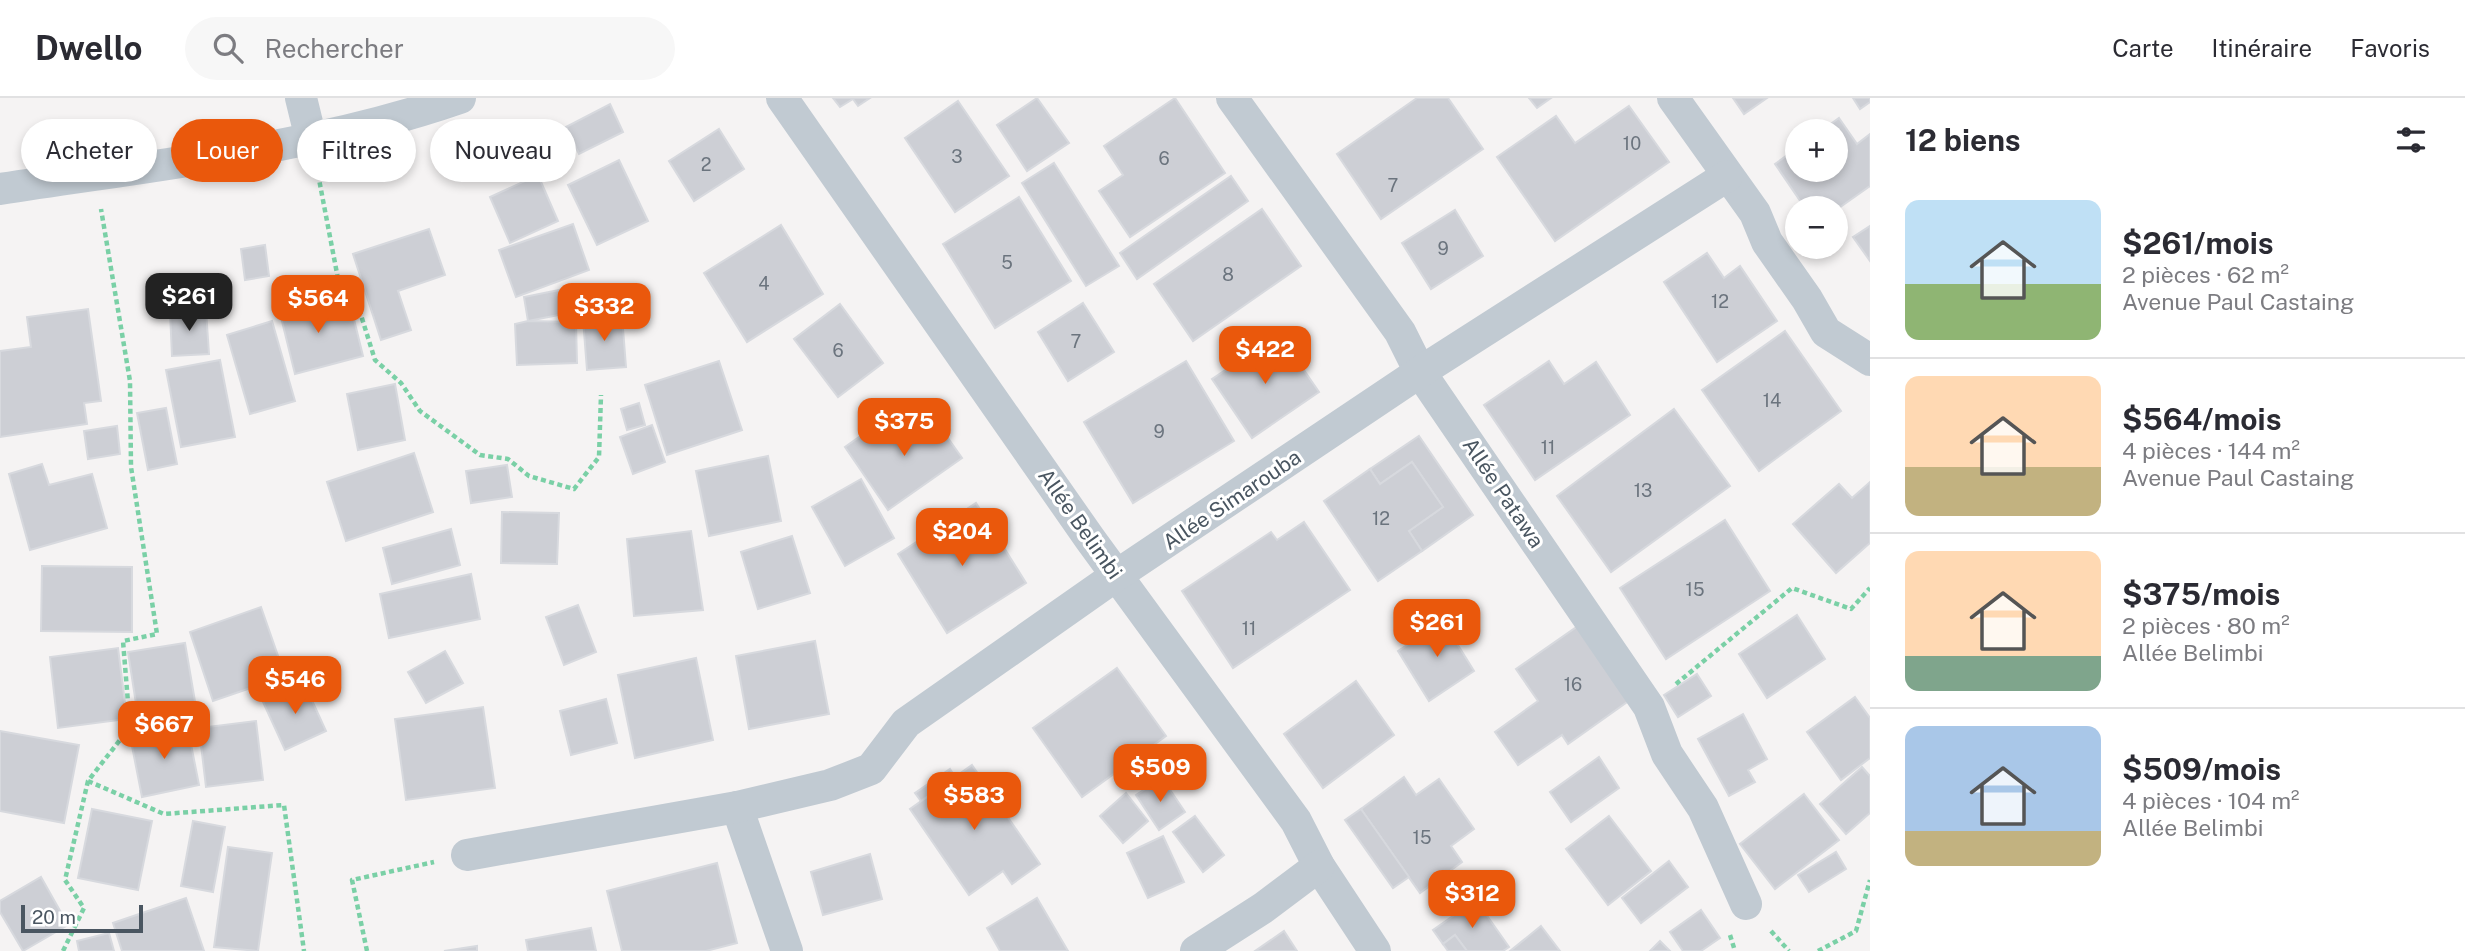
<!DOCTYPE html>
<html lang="fr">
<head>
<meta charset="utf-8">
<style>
	body { margin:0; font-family:"Public Sans",sans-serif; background:#f7f7f7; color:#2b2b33; height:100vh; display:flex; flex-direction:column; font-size:26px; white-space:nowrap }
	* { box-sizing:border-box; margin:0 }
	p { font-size:23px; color:#7c7c81 }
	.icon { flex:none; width:38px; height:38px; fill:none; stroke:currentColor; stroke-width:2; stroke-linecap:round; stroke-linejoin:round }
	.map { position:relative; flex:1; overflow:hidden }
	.sheet { display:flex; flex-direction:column; background:#fff; width:595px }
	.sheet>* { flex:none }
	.guide { position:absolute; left:21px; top:21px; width:665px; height:63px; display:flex; gap:14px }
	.tools { position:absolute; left:1785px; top:21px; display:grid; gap:14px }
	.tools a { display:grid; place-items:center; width:63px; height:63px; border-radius:50%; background:#fff; box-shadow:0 4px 10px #0003; font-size:35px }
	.scale { position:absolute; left:21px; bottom:18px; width:122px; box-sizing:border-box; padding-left:7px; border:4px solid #4a5661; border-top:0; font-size:19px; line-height:24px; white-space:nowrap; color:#4a5661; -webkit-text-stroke:5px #fff; paint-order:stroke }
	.price { position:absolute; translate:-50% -60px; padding:0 16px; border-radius:14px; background:#ea580c; color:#fff; font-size:23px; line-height:46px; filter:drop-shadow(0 2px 4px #0008) }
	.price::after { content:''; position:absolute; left:50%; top:42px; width:21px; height:16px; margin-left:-10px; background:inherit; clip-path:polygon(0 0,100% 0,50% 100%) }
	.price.current { background:#222; color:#fff }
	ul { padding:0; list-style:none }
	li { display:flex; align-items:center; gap:21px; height:175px; padding:0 35px }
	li+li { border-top:2px solid #e1e1e2 }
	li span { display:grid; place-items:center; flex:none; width:196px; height:140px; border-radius:14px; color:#555 }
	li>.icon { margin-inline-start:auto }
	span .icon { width:84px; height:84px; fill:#fffc; stroke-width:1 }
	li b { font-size:30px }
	h2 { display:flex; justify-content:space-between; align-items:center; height:84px; padding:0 35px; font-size:30px }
	.tag { padding:0 24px; border-radius:32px; background:#fff; box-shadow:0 4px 10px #0003; font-size:24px; line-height:63px }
	.tag.current { background:#ea580c; color:#fff }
	header { display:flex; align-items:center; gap:42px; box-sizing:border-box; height:98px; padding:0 35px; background:#fff; border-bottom:2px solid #e1e1e2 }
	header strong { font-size:33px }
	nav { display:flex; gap:38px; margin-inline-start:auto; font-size:24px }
	.search { width:490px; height:63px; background:#f7f7f7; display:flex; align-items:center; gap:18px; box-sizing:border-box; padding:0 24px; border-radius:38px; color:#7c7c81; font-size:26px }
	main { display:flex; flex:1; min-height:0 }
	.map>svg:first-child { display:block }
</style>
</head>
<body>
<header>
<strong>Dwello</strong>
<div class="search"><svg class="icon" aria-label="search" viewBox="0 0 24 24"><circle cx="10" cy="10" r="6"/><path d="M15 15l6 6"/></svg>Rechercher</div>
<nav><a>Carte</a><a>Itinéraire</a><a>Favoris</a></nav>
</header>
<main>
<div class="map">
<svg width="1870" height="853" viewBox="0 0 1870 853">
	<rect width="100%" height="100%" fill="#f5f3f3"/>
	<g fill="#cdcfd5" stroke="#d7d9de" stroke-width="2">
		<path d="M 833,0 L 870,0 L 858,8 L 853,1 L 840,9 Z"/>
		<path d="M 1037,0 L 1069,45 L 1027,73 L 997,27 Z"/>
		<path d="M 1175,0 L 1225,75 L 1130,139 L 1099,93 L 1123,77 L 1104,48 Z"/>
		<path d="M 1417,0 L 1448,0 L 1483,51 L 1381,121 L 1337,56 Z"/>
		<path d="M 1529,0 L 1551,0 L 1537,10 Z"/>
		<path d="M 1733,0 L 1767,0 L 1744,16 Z"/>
		<path d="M 1853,0 L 1870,0 L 1870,4 L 1860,11 Z"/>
		<path d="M 958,3 L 1009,78 L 955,114 L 905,40 Z"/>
		<path d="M 610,6 L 623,34 L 579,56 L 566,29 Z"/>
		<path d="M 1629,8 L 1669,64 L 1555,143 L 1497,59 L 1556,18 L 1575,45 Z"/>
		<path d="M 1839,20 L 1857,46 L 1870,36 L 1870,88 L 1836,112 L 1805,110 L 1775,66 L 1797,50 L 1797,72 L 1836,72 L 1836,33 L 1821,33 Z"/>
		<path d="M 719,31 L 744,71 L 694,103 L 669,63 Z"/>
		<path d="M 619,62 L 648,123 L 597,147 L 568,87 Z"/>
		<path d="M 1054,65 L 1119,168 L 1086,188 L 1022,85 Z"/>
		<path d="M 538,77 L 558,123 L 510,145 L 490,99 Z"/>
		<path d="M 1231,78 L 1248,103 L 1137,181 L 1120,155 Z"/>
		<path d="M 1019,99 L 1071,183 L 995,230 L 943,146 Z"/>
		<path d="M 1262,111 L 1301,168 L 1193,243 L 1154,186 Z"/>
		<path d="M 1455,112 L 1483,158 L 1431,191 L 1402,145 Z"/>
		<path d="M 573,126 L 589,172 L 516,199 L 499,152 Z"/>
		<path d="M 781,127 L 823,196 L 747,244 L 704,175 Z"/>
		<path d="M 1870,128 L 1870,163 L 1853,139 Z"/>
		<path d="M 429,131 L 445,177 L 398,193 L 411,232 L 381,242 L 353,156 Z"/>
		<path d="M 265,147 L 269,178 L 245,182 L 241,151 Z"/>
		<path d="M 1707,155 L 1724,180 L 1740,168 L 1777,223 L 1717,264 L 1664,184 Z"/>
		<path d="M 569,190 L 574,214 L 528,223 L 524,199 Z"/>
		<path d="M 302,193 L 309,220 L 351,209 L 363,258 L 295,276 L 276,199 Z"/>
		<path d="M 1083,205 L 1114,254 L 1068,283 L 1038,234 Z"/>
		<path d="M 840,206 L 883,265 L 838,299 L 794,241 Z"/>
		<path d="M 88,211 L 101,303 L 84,305 L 87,326 L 0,339 L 0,253 L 31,249 L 27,219 Z"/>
		<path d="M 206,212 L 209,256 L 172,258 L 170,214 Z"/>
		<path d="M 622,218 L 626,269 L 587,272 L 583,221 Z"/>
		<path d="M 272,223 L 295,303 L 250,316 L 227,237 Z"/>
		<path d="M 528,223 L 576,224 L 577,265 L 517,267 L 515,226 Z"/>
		<path d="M 1785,233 L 1841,313 L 1759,373 L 1702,292 Z"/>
		<path d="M 1279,236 L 1319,294 L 1252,340 L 1212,281 Z"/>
		<path d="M 220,262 L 235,339 L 181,349 L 166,272 Z"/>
		<path d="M 719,263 L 742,332 L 667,357 L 645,287 Z"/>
		<path d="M 1186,263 L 1234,343 L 1133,405 L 1084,324 Z"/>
		<path d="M 1549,263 L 1564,286 L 1596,264 L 1630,317 L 1535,382 L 1484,307 Z"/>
		<path d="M 395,286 L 405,342 L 358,352 L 347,296 Z"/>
		<path d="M 639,305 L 645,327 L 627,332 L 621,311 Z"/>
		<path d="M 166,310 L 177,366 L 148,372 L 137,315 Z"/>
		<path d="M 1674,311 L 1730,388 L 1611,474 L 1557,398 Z"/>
		<path d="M 916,315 L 923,326 L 933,319 L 962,360 L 888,412 L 845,349 L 869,332 L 876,343 Z"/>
		<path d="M 652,327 L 665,364 L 633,376 L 620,339 Z"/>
		<path d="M 117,328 L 120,356 L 88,361 L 84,333 Z"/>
		<path d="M 1419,338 L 1473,417 L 1422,453 L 1409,433 L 1443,409 L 1412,364 L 1380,386 L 1370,371 Z"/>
		<path d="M 414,355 L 433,414 L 346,443 L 327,384 Z"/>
		<path d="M 768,358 L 781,423 L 709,438 L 696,373 Z"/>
		<path d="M 1412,364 L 1443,409 L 1409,433 L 1422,453 L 1378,483 L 1324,403 L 1370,371 L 1380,386 Z"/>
		<path d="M 42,366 L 49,387 L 92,376 L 107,430 L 30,452 L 9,376 Z"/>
		<path d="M 507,367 L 512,399 L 471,405 L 466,373 Z"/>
		<path d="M 861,381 L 894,440 L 845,468 L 812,409 Z"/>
		<path d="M 1870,384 L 1870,445 L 1836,475 L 1793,426 L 1839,386 L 1852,400 Z"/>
		<path d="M 976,405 L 1026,485 L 947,535 L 898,456 Z"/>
		<path d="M 502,414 L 559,415 L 557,466 L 501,465 Z"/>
		<path d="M 1725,422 L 1770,493 L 1666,561 L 1620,490 Z"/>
		<path d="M 1304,424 L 1350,492 L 1233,570 L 1182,493 L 1271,434 L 1277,442 Z"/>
		<path d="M 451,431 L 460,467 L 392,486 L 383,450 Z"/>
		<path d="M 691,433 L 703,512 L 634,518 L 627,441 Z"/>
		<path d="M 792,438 L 810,495 L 758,511 L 741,454 Z"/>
		<path d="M 42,468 L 132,469 L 132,534 L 41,533 Z"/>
		<path d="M 471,476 L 480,521 L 389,540 L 380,496 Z"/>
		<path d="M 578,507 L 596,554 L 564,567 L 546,519 Z"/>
		<path d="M 261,509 L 285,578 L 213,603 L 190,534 Z"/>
		<path d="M 1797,517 L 1825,561 L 1767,600 L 1739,556 Z"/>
		<path d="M 1451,518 L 1464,539 L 1456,544 L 1474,573 L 1429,603 L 1398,553 Z"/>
		<path d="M 1578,528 L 1630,602 L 1568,646 L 1562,637 L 1518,667 L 1495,634 L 1538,603 L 1516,571 Z"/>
		<path d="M 815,543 L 829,616 L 749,631 L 736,558 Z"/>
		<path d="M 185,545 L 197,615 L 139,625 L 128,554 Z"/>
		<path d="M 118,550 L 127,621 L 58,630 L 50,559 Z"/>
		<path d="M 445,553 L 463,585 L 426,605 L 408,574 Z"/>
		<path d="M 696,560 L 713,642 L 635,660 L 618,577 Z"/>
		<path d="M 1117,570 L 1166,638 L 1082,699 L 1033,630 Z"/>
		<path d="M 1697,576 L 1711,598 L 1678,619 L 1664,597 Z"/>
		<path d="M 1356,583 L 1394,637 L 1323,690 L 1284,636 Z"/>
		<path d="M 304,585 L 326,633 L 285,652 L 263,604 Z"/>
		<path d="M 1855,599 L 1870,620 L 1870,660 L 1841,682 L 1807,634 Z"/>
		<path d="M 606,601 L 617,645 L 571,657 L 560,613 Z"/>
		<path d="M 483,609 L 495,690 L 406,702 L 395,621 Z"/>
		<path d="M 1743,616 L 1767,661 L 1748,672 L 1755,684 L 1729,698 L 1698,641 Z"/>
		<path d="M 256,623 L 263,682 L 206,689 L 199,630 Z"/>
		<path d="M 187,626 L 199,687 L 142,699 L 130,638 Z"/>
		<path d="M 0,633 L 79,647 L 64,725 L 0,713 Z"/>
		<path d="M 1599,659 L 1619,690 L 1571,724 L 1550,694 Z"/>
		<path d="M 972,667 L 1040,766 L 1012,786 L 1003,773 L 969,797 L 910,711 Z"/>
		<path d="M 1862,669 L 1870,678 L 1870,715 L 1846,736 L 1820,706 Z"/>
		<path d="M 950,671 L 955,679 L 921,703 L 915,695 Z"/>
		<path d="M 1404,679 L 1416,697 L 1439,681 L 1474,731 L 1451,748 L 1462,764 L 1420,795 L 1361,711 Z"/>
		<path d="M 1162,680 L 1185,714 L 1159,732 L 1136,697 Z"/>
		<path d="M 1126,695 L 1148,723 L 1123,745 L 1100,718 Z"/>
		<path d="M 1804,696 L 1839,742 L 1775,791 L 1740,746 Z"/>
		<path d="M 92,711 L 152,723 L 138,792 L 78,780 Z"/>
		<path d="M 1361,711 L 1409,779 L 1393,790 L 1345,722 Z"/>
		<path d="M 1195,718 L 1224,757 L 1203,774 L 1173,734 Z"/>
		<path d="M 1609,718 L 1651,773 L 1608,807 L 1566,751 Z"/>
		<path d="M 193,723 L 225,729 L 213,794 L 181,788 Z"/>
		<path d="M 1163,738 L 1184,784 L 1148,800 L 1127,755 Z"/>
		<path d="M 228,749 L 272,755 L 258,853 L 214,849 Z"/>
		<path d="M 1836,754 L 1846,771 L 1809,794 L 1798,777 Z"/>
		<path d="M 870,756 L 882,801 L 823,817 L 811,774 Z"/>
		<path d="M 1669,763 L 1688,789 L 1641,825 L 1622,800 Z"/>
		<path d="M 717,765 L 737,845 L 706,853 L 622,853 L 607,793 Z"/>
		<path d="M 41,779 L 68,827 L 23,853 L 0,814 L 0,803 Z"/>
		<path d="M 186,800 L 204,853 L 122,853 L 113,825 Z"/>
		<path d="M 1037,800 L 1068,853 L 1000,853 L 987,830 Z"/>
		<path d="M 1476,802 L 1509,849 L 1503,853 L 1467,853 L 1455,837 L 1443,846 L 1433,832 Z"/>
		<path d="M 1701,812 L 1720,840 L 1701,853 L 1683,853 L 1670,834 Z"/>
		<path d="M 1541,828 L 1560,853 L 1510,853 Z"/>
		<path d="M 591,830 L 596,853 L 528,853 L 526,842 Z"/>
		<path d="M 1284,833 L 1297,853 L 1255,853 Z"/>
		<path d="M 109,835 L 114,853 L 79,853 L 77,843 Z"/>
		<path d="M 1455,837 L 1467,853 L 1448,853 L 1443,846 Z"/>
		<path d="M 1660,843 L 1670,853 L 1650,853 Z"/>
		<path d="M 477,848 L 477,853 L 444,853 Z"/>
	</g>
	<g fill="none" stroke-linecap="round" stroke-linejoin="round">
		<g stroke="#7ad0a6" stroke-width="4.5" stroke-dasharray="5 3.5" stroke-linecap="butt">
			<path d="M 318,76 L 339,186 L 360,214 L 375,262 L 401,285 L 420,313 L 480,357 L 508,361 L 529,378 L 574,391 L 599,359 L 601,297"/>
			<path d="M 1676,586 L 1792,490 L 1851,511 L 1870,490"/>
			<path d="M 88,683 L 164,716 L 284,707 L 304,853"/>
			<path d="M 1771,833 L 1789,853"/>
			<path d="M 1730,837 L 1735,853"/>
			<path d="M 63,853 L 84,810 L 65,782 L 88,683 L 130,629 L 123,543 L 157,536 L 131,369 L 130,283 L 101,111"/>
			<path d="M 367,853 L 352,782 L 434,764"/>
			<path d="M 1818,853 L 1856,833 L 1870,782"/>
		</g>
		<g stroke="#c1cad2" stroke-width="32">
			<path d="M 301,0 L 311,41"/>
			<path d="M 782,0 L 1090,441 L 1296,723 L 1319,768 L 1375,853"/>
			<path d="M 1232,0 L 1400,234 L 1420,274 L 1649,609 L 1667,656 L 1703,710 L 1746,806"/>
			<path d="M 1673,0 L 1755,115 L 1767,144 L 1807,201 L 1826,234 L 1870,262"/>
			<path d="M 0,91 C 154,67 313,51 460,0"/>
			<path d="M 737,709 L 787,853"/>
			<path d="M 467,757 L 737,709 L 830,687 L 871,671 L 906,625 L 1117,477 L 1420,274 L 1727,78"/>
			<path d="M 1196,853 L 1263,810 L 1319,768"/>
		</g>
	</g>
	<g text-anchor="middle" stroke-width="6" stroke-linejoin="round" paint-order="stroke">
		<g font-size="18" fill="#6b747e">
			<text x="1632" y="52">10</text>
			<text x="957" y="65">3</text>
			<text x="1164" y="67">6</text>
			<text x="706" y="73">2</text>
			<text x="1393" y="94">7</text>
			<text x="1443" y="157">9</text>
			<text x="1007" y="171">5</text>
			<text x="1228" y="183">8</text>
			<text x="764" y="192">4</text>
			<text x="1720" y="210">12</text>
			<text x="1076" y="250">7</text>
			<text x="838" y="259">6</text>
			<text x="1772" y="309">14</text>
			<text x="1159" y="340">9</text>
			<text x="1548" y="356">11</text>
			<text x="1643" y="399">13</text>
			<text x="1381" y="427">12</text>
			<text x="1695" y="498">15</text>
			<text x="1249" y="537">11</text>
			<text x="1573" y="593">16</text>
			<text x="1422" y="746">15</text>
		</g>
		<g font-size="21" fill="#4a5661" stroke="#fff">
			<text transform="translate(1503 395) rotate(56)" y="7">Allée Patawa</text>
			<text transform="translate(1232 402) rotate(-34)" y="7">Allée Simarouba</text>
			<text transform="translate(1080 426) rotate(55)" y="7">Allée Belimbi</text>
		</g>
	</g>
</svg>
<div class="tools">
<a>+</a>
<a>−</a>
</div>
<div class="scale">20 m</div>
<b class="price current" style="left:189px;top:235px">$261</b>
<b class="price" style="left:318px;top:237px">$564</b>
<b class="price" style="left:604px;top:245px">$332</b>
<b class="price" style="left:1265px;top:288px">$422</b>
<b class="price" style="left:904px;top:360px">$375</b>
<b class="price" style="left:962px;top:470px">$204</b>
<b class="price" style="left:1437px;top:561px">$261</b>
<b class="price" style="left:295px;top:618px">$546</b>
<b class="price" style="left:164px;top:663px">$667</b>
<b class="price" style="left:1160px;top:706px">$509</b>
<b class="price" style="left:974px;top:734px">$583</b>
<b class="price" style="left:1472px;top:832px">$312</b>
<div class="guide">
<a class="tag">Acheter</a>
<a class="tag current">Louer</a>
<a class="tag">Filtres</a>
<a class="tag">Nouveau</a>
</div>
</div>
<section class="sheet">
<h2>12 biens<svg class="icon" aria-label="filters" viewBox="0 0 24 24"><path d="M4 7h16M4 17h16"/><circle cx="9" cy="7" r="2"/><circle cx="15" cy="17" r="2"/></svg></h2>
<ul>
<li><span style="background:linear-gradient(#bfe0f5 60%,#8fb573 0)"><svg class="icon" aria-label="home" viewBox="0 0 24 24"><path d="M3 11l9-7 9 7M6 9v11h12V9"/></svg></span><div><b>$261/mois</b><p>2 pièces · 62 m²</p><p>Avenue Paul Castaing</p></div></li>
<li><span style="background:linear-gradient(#ffd9b3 65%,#c2b280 0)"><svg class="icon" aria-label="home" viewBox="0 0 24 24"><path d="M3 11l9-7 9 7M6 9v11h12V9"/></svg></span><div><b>$564/mois</b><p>4 pièces · 144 m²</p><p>Avenue Paul Castaing</p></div></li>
<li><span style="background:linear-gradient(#ffd9b3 75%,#7fa58c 0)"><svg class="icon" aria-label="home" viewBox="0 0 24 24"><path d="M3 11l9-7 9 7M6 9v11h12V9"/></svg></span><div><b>$375/mois</b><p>2 pièces · 80 m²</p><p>Allée Belimbi</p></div></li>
<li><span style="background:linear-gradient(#a9c7e8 75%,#c2b280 0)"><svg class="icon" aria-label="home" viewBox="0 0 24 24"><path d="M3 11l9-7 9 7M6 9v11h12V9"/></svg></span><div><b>$509/mois</b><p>4 pièces · 104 m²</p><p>Allée Belimbi</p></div></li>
</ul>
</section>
</main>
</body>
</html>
